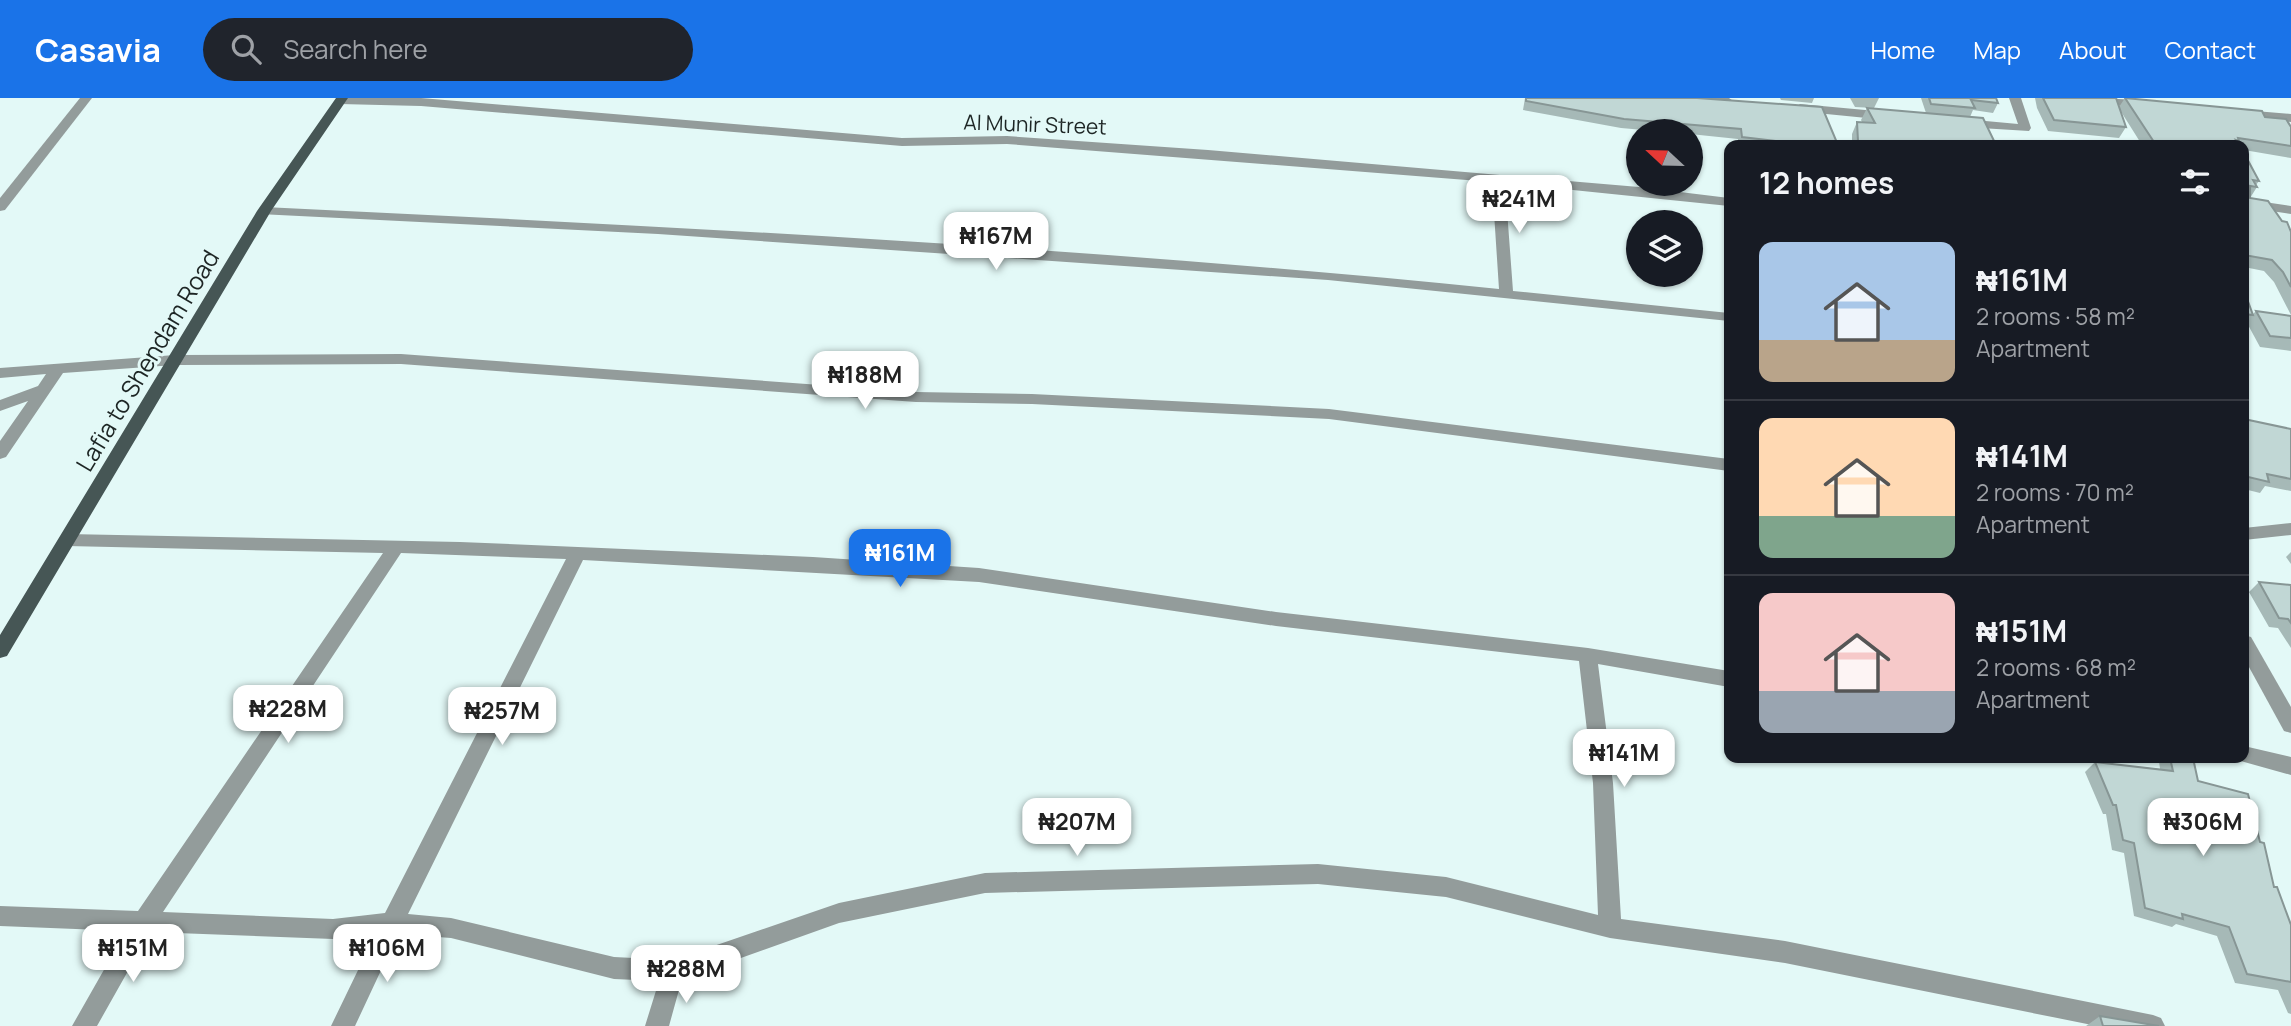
<!DOCTYPE html>
<html lang="en">
<head>
<meta charset="utf-8">
<style>
	body { margin:0; font-family:Manrope,sans-serif; background:#20242c; color:#f1f3f6; height:100vh; display:flex; flex-direction:column; font-size:26px; white-space:nowrap }
	* { box-sizing:border-box; margin:0 }
	p { font-size:23px; color:#9ea1a6 }
	.icon { flex:none; width:38px; height:38px; fill:none; stroke:currentColor; stroke-width:2; stroke-linecap:round; stroke-linejoin:round }
	.map { position:relative; flex:1; overflow:hidden }
	.side { position:absolute; left:1724px; top:42px; width:525px; height:623px; display:flex; flex-direction:column; background:#171b24; border-radius:14px; box-shadow:0 2px 5px #0004 }
	.side>* { flex:none }
	.needle { width:46px; rotate:292deg }
	.controls { position:absolute; left:1626px; top:21px; display:grid; gap:14px }
	.controls a { display:grid; place-items:center; width:77px; height:77px; border-radius:50%; background:#171b24; box-shadow:0 2px 5px #0004; font-size:35px }
	.price { position:absolute; translate:-50% -60px; padding:0 16px; border-radius:14px; background:#fff; color:#222; font-size:23px; line-height:46px; filter:drop-shadow(0 2px 4px #0008) }
	.price::after { content:''; position:absolute; left:50%; top:42px; width:21px; height:16px; margin-left:-10px; background:inherit; clip-path:polygon(0 0,100% 0,50% 100%) }
	.price.on { background:#1a73e8; color:#fff }
	ul { padding:0; list-style:none }
	li { display:flex; align-items:center; gap:21px; height:175px; padding:0 35px }
	li+li { border-top:2px solid #363941 }
	li span { display:grid; place-items:center; flex:none; width:196px; height:140px; border-radius:14px; color:#555 }
	li>.icon { margin-inline-start:auto }
	span .icon { width:84px; height:84px; fill:#fffc; stroke-width:1 }
	li b { font-size:30px }
	h2 { display:flex; justify-content:space-between; align-items:center; height:84px; padding:0 35px; font-size:30px }
	header { display:flex; align-items:center; gap:42px; box-sizing:border-box; height:98px; padding:0 35px; background:#1a73e8; color:#fff }
	header strong { font-size:33px }
	nav { display:flex; gap:38px; margin-inline-start:auto; font-size:24px }
	.search { width:490px; height:63px; background:#20242c; display:flex; align-items:center; gap:18px; box-sizing:border-box; padding:0 24px; border-radius:38px; color:#9ea1a6; font-size:26px }
	.map>svg:first-child { display:block }
</style>
</head>
<body>
<header>
<strong>Casavia</strong>
<div class="search"><svg class="icon" aria-label="search" viewBox="0 0 24 24"><circle cx="10" cy="10" r="6"/><path d="M15 15l6 6"/></svg>Search here</div>
<nav><a>Home</a><a>Map</a><a>About</a><a>Contact</a></nav>
</header>
<div class="map">
<svg width="2291" height="928" viewBox="0 0 2291 928">
	<rect width="100%" height="100%" fill="#e3f9f7"/>
	<g fill="none" stroke-linecap="round" stroke-linejoin="round">
		<g fill="#939c9b" fill-rule="evenodd">
			<path d="M 80,0 L 92,0 L 5,112 L 0,113 L 0,100 Z"/>
			<path d="M 336,0 L 421,0 L 902,40 L 1007,38 L 1208,52 L 1639,89 L 1729,100 L 1729,108 L 1505,85 L 1513,193 L 1729,215 L 1729,223 L 1328,182 L 658,136 L 259,116 L 259,110 L 264,109 C 676,129 1088,149 1499,191 L 1492,84 L 1007,46 L 902,48 L 421,8 L 340,6 L 336,4 Z"/>
			<path d="M 1686,0 L 1729,0 L 1733,3 C 1723,9 1696,6 1686,0 Z"/>
			<path d="M 2009,0 L 2021,0 L 2031,30 L 2029,33 L 1964,29 L 1958,25 L 1964,21 L 2018,26 Z"/>
			<path d="M 2084,0 C 2103,0 2135,0 2151,7 L 2145,11 L 2090,4 Z"/>
			<path d="M 1800,6 L 1887,14 L 1893,18 L 1887,22 L 1796,13 L 1794,10 Z"/>
			<path d="M 2243,12 L 2291,16 L 2291,24 L 2239,19 L 2237,16 Z"/>
			<path d="M 2244,101 L 2291,108 L 2291,116 L 2244,109 Z"/>
			<path d="M 401,256 L 916,294 L 1032,296 L 1329,311 L 1729,361 L 1729,373 L 1329,321 L 1032,306 L 916,304 L 401,266 L 175,267 L 63,275 L 6,359 L 0,361 L 0,343 L 28,303 L 0,313 L 0,302 L 38,288 L 46,276 L 0,280 L 0,270 L 175,257 Z"/>
			<path d="M 2291,425 L 2291,437 L 2244,442 L 2244,430 Z"/>
			<path d="M 67,436 L 460,444 L 813,459 L 979,470 L 1276,514 L 1588,550 L 1729,573 L 1729,589 L 1598,566 L 1613,685 L 1621,821 L 1785,843 L 2153,917 L 2161,920 L 2165,928 L 2097,928 L 1785,865 L 1610,840 L 1446,799 L 1318,786 L 985,795 L 839,825 L 682,881 L 669,928 L 645,928 L 659,883 L 614,881 L 451,840 L 398,836 L 355,928 L 331,928 L 375,837 L 333,841 L 150,834 L 97,928 L 72,928 L 126,833 L 0,828 L 0,808 L 138,813 L 383,455 L 67,448 L 61,446 L 58,442 L 61,438 ZM 401,455 L 566,461 L 385,815 L 333,821 L 163,814 ZM 583,462 L 979,484 L 1276,528 L 1579,563 L 1593,685 L 1598,817 L 1446,779 L 1318,766 L 985,775 L 839,805 L 673,862 L 614,859 L 451,820 L 408,816 Z"/>
			<path d="M 2244,537 L 2251,539 L 2291,609 L 2291,635 L 2284,633 L 2244,560 Z"/>
			<path d="M 2244,648 L 2291,659 L 2291,677 L 2237,662 L 2236,660 L 2244,660 Z"/>
		</g>
		<path fill="#465655" fill-rule="evenodd" d="M 336,0 L 348,0 L 271,113 L 7,558 L 0,560 L 0,537 L 257,113 Z"/>
	</g>
	<g fill="#a6b9b7">
		<path d="M 1525,0 L 1697,0 L 1838,47 L 1738,47 L 1738,41 L 1690,36 L 1690,33 L 1655,33 L 1621,30 L 1523,12 Z"/>
		<path d="M 1780,0 L 1814,0 L 1812,5 L 1781,2 Z"/>
		<path d="M 1850,0 L 1879,0 L 1874,10 L 1855,9 Z"/>
		<path d="M 1921,0 L 1996,0 L 1998,5 L 1993,15 L 1973,12 L 1970,19 L 1996,47 L 1852,47 L 1852,36 L 1857,24 L 1862,24 L 1861,22 L 1867,10 L 1926,15 Z"/>
		<path d="M 2035,0 L 2116,0 L 2119,9 L 2125,0 L 2265,19 L 2291,29 L 2291,60 L 2244,52 L 2244,47 L 2142,47 L 2120,12 L 2126,29 L 2119,40 L 2048,33 L 2037,10 Z"/>
		<path d="M 2244,55 L 2259,83 L 2256,87 L 2257,89 L 2250,100 L 2282,123 L 2291,134 L 2291,217 L 2274,184 L 2264,173 L 2244,169 Z"/>
		<path d="M 2244,197 L 2253,216 L 2256,213 L 2291,218 L 2291,253 L 2260,249 L 2247,225 L 2245,228 L 2244,228 Z"/>
		<path d="M 2244,321 L 2291,331 L 2291,393 L 2265,388 L 2260,395 L 2244,391 Z"/>
		<path d="M 2291,454 L 2291,466 L 2286,459 Z"/>
		<path d="M 2259,484 L 2291,487 L 2291,550 L 2278,530 L 2269,529 L 2249,494 Z"/>
		<path d="M 2162,660 L 2193,660 L 2198,683 L 2260,744 L 2274,789 L 2291,827 L 2291,916 L 2288,915 L 2278,892 L 2235,885 L 2217,838 L 2176,826 L 2172,829 L 2134,818 L 2124,755 L 2112,752 L 2106,716 L 2103,716 L 2085,674 L 2095,664 L 2160,671 L 2159,663 Z"/>
		<path d="M 2100,918 L 2159,928 L 2086,928 Z"/>
	</g>
	<g fill="#c1d7d5" stroke="#879695" stroke-width="2">
		<path d="M 1526,0 L 1697,0 L 1822,9 L 1838,47 L 1811,47 L 1742,39 L 1741,31 L 1624,21 L 1526,3 Z"/>
		<path d="M 1929,0 L 1996,0 L 1998,5 L 1971,2 L 1975,10 L 1931,6 Z"/>
		<path d="M 2043,0 L 2116,0 L 2126,29 L 2054,22 Z"/>
		<path d="M 2125,0 L 2262,13 L 2265,19 L 2286,21 L 2291,29 L 2291,48 L 2238,40 L 2239,43 L 2236,42 L 2239,47 L 2156,47 Z"/>
		<path d="M 1867,10 L 1983,20 L 1996,47 L 1888,47 L 1858,43 L 1857,24 L 1875,25 Z"/>
		<path d="M 2244,55 L 2259,83 L 2253,82 L 2257,89 L 2250,88 L 2250,100 L 2268,103 L 2282,123 L 2287,124 L 2291,134 L 2291,189 L 2283,174 L 2272,162 L 2244,157 Z"/>
		<path d="M 2244,197 L 2246,198 L 2253,217 L 2244,216 Z"/>
		<path d="M 2256,213 L 2291,218 L 2291,240 L 2270,238 Z"/>
		<path d="M 2244,321 L 2291,331 L 2291,381 L 2267,376 L 2269,384 L 2244,378 Z"/>
		<path d="M 2259,484 L 2291,487 L 2291,525 L 2288,521 L 2279,520 Z"/>
		<path d="M 2170,660 L 2193,660 L 2198,683 L 2248,696 L 2260,744 L 2264,745 L 2274,789 L 2277,789 L 2291,827 L 2291,884 L 2247,876 L 2229,829 L 2182,816 L 2183,821 L 2145,810 L 2134,745 L 2123,742 L 2116,707 L 2113,707 L 2095,664 L 2173,673 Z"/>
		<path d="M 2100,918 L 2159,928 L 2103,928 Z"/>
	</g>
	<g text-anchor="middle" stroke-width="6" stroke-linejoin="round" paint-order="stroke">
		<g font-size="21" fill="#1d2524" stroke="#e3f9f7">
			<text transform="translate(1035 27) rotate(2)" y="7">Al Munir Street</text>
		</g>
		<g font-size="24" fill="#1d2524" stroke="#e3f9f7">
			<text transform="translate(148 263) rotate(-59)" y="8">Lafia to Shendam Road</text>
		</g>
	</g>
</svg>
<div class="controls">
<a><svg class="needle" viewBox="-14 -14 28 28"><path d="M0-13l5 13h-10z" fill="#e53935"/><path d="M0 13l5-13h-10z" fill="#9ea1a6"/></svg></a>
<a><svg class="icon" aria-label="layers" viewBox="0 0 24 24"><path d="M12 4l9 5-9 5-9-5zM3 14l9 5 9-5"/></svg></a>
</div>
<b class="price" style="left:1519px;top:137px">₦241M</b>
<b class="price" style="left:996px;top:174px">₦167M</b>
<b class="price" style="left:865px;top:313px">₦188M</b>
<b class="price on" style="left:900px;top:491px">₦161M</b>
<b class="price" style="left:288px;top:647px">₦228M</b>
<b class="price" style="left:502px;top:649px">₦257M</b>
<b class="price" style="left:1624px;top:691px">₦141M</b>
<b class="price" style="left:1077px;top:760px">₦207M</b>
<b class="price" style="left:2203px;top:760px">₦306M</b>
<b class="price" style="left:133px;top:886px">₦151M</b>
<b class="price" style="left:387px;top:886px">₦106M</b>
<b class="price" style="left:686px;top:907px">₦288M</b>
<section class="side">
<h2>12 homes<svg class="icon" aria-label="filters" viewBox="0 0 24 24"><path d="M4 7h16M4 17h16"/><circle cx="9" cy="7" r="2"/><circle cx="15" cy="17" r="2"/></svg></h2>
<ul>
<li><span style="background:linear-gradient(#a9c7e8 70%,#b9a48a 0)"><svg class="icon" aria-label="home" viewBox="0 0 24 24"><path d="M3 11l9-7 9 7M6 9v11h12V9"/></svg></span><div><b>₦161M</b><p>2 rooms · 58 m²</p><p>Apartment</p></div></li>
<li><span style="background:linear-gradient(#ffd9b3 70%,#7fa58c 0)"><svg class="icon" aria-label="home" viewBox="0 0 24 24"><path d="M3 11l9-7 9 7M6 9v11h12V9"/></svg></span><div><b>₦141M</b><p>2 rooms · 70 m²</p><p>Apartment</p></div></li>
<li><span style="background:linear-gradient(#f6c9c9 70%,#9aa5b1 0)"><svg class="icon" aria-label="home" viewBox="0 0 24 24"><path d="M3 11l9-7 9 7M6 9v11h12V9"/></svg></span><div><b>₦151M</b><p>2 rooms · 68 m²</p><p>Apartment</p></div></li>
</ul>
</section>
</div>
</body>
</html>
